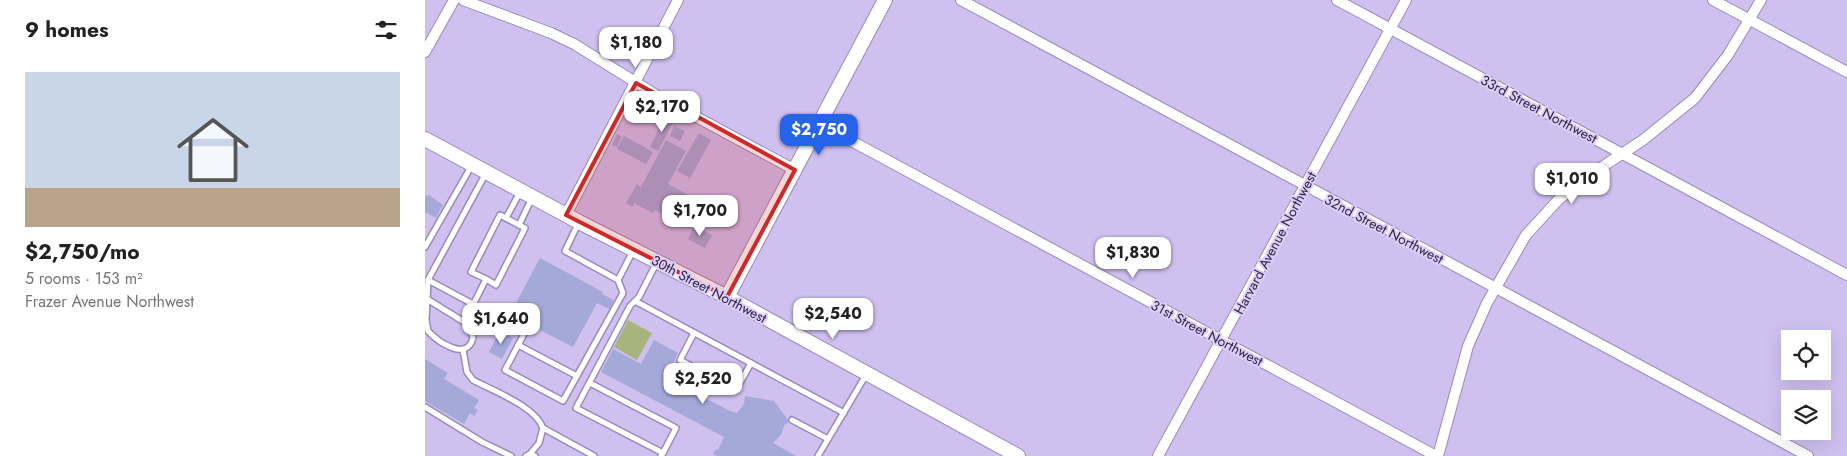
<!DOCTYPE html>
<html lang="en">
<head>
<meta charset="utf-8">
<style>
	body { margin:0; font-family:Jost,sans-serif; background:#f2f2f2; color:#222; height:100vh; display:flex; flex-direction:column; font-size:19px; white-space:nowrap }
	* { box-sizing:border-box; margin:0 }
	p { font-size:16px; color:#767676 }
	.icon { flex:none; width:28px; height:28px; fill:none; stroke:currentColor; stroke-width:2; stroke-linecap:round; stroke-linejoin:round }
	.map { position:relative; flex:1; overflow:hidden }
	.side { display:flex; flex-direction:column; background:#fff; width:425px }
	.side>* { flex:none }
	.tools { position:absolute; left:1356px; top:330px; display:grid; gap:10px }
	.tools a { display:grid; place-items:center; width:50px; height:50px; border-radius:0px; background:#fff; box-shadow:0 5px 20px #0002; font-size:25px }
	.price { position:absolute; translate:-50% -42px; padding:0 11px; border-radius:10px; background:#fff; color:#222; font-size:16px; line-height:32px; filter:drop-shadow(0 1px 2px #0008) }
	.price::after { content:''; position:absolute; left:50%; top:30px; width:15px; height:11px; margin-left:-8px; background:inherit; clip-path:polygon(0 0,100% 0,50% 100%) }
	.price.selected { background:#2563eb; color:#fff }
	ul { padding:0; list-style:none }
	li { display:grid; align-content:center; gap:10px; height:265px; padding:0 25px }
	li span { display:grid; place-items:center; height:155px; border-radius:0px; color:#555 }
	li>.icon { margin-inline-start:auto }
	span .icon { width:90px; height:90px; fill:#fffc; stroke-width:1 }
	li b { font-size:21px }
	h2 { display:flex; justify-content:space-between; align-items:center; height:60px; padding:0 25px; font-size:21px }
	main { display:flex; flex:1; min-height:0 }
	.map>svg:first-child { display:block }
</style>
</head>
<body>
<main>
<section class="side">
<h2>9 homes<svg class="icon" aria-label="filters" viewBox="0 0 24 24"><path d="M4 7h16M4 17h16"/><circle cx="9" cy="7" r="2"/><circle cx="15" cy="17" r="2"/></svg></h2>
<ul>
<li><span style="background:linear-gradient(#c9d6e8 75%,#b9a48a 0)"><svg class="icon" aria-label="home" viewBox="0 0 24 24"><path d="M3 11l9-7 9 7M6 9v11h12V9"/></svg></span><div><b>$2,750/mo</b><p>5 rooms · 153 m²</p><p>Frazer Avenue Northwest</p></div></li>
</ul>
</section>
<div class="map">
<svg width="1422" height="456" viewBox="0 0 1422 456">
	<rect width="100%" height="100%" fill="#cfc0f0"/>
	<path fill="#a7b57d" d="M 203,320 L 227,333 L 212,360 L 189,347 Z"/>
	<g fill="#a5a9d9">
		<path d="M 241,115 L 250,119 L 233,151 L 225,147 Z"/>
		<path d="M 249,126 L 260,131 L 255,141 L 245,136 Z"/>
		<path d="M 274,133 L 286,140 L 265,178 L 252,171 Z"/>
		<path d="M 192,134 L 197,137 L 192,147 L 187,145 Z"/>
		<path d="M 199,136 L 228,152 L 221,164 L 192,149 Z"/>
		<path d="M 241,140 L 261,151 L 243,184 L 262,194 L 249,220 L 230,210 L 228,213 L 209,203 L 208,207 L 201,203 L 212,184 L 216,187 Z"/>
		<path d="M 4,195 L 18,205 L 11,218 L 0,212 L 0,196 Z"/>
		<path d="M 269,226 L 287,235 L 280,248 L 263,239 Z"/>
		<path d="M 115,258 L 178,292 L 177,294 L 189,300 L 184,309 L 172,303 L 148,347 L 111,328 L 116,319 L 90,305 Z"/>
		<path d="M 75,331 L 88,338 L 77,359 L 64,352 Z"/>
		<path d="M 229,340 L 253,353 L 240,377 L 305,411 L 312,413 L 319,404 L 320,396 L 349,401 L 364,421 L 359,426 L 356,435 L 348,443 L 371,456 L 292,456 L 288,454 L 291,449 L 293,450 L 299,437 L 176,372 L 188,349 L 216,364 Z"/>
		<path d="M 0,359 L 23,373 L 19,379 L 54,400 L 49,408 L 53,410 L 49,416 L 45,413 L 39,424 L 0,401 Z"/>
	</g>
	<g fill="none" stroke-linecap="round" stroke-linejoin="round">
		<defs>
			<g id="lane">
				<path d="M 81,218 L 95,192"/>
				<path d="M 94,225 L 107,198"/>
				<path d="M 0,247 L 47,165"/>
				<path d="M 232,262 L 214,297 L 205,306 L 151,408 L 238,453 L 236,456"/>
				<path d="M 3,280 L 100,332 L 80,370 L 138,401 L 198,293 L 193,280 L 140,251 L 153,224"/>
				<path d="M 193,280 L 208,251"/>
				<path d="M 2,299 L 44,325 L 48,338 C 42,362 13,342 3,331 L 1,320 L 3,280 L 61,173"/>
				<path d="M 210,301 L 419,413"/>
				<path d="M 48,305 L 61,279 L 71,285 L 100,228 L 75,215 L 46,272 L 61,279"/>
				<path d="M 269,333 L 255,360 L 311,390 L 326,363"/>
				<path d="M 93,345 L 152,376"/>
				<path d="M 38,350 L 42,372 L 48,380 C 68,391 110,406 118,428 L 169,456"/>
				<path d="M 165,383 L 251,428 L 238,453"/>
				<path d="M 0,407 L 57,442 L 86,456"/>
				<path d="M 367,420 L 403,439"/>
				<path d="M 105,454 L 114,443 L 118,428"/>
				<path d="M 101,456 L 105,454 L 110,456"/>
				<path d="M 393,456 L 441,375"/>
			</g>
			<g id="street">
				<path d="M 38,0 L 126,33 L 149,44 L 236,98 L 370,170"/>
				<path d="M 536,0 L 1383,456"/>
				<path d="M 912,0 L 1422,275"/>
				<path d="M 1288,0 L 1422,72"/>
				<path d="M 0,52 L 29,0"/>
				<path d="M 395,124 L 1011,456"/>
				<path d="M 141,215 L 253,0"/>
				<path d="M 733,456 L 981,0"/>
				<path d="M 1013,456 L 1043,346 L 1062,303 L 1101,235 L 1134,199 L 1177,167 L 1218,140 L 1270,98 L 1303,55 L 1336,0"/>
			</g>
			<g id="secondary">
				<path d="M 0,139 L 154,222 L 302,297 L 593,456"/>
				<path d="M 302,297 L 460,0"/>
			</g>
		</defs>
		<use href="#lane" stroke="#998ab7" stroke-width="8"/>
		<use href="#street" stroke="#998ab7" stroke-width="12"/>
		<use href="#secondary" stroke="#998ab7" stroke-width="16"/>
		<use href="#lane" stroke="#fff" stroke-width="5"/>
		<use href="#street" stroke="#fff" stroke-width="10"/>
		<use href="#secondary" stroke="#fff" stroke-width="14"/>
	</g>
	<path fill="#ce2829" fill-opacity="0.2" stroke="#ce2829" stroke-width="4" stroke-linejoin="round" d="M 211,83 L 370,170 L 302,297 L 141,215 Z"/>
	<g text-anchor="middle" stroke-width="4" stroke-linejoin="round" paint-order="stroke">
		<g font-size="14" fill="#2e283a" stroke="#dccdfd">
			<text transform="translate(1114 109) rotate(28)" y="5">33rd Street Northwest</text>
			<text transform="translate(959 229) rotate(28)" y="5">32nd Street Northwest</text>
			<text transform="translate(850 243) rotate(-62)" y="5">Harvard Avenue Northwest</text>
			<text transform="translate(284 289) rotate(28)" y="5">30th Street Northwest</text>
			<text transform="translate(782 333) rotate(28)" y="5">31st Street Northwest</text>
		</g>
	</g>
</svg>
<div class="tools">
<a><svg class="icon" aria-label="locate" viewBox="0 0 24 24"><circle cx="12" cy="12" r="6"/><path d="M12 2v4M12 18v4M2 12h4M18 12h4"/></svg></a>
<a><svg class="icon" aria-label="layers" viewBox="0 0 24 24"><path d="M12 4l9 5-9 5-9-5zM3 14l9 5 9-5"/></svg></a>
</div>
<b class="price" style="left:211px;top:69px">$1,180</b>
<b class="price" style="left:237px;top:133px">$2,170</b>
<b class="price selected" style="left:394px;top:156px">$2,750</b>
<b class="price" style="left:1147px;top:205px">$1,010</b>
<b class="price" style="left:275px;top:237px">$1,700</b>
<b class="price" style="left:708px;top:279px">$1,830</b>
<b class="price" style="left:408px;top:340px">$2,540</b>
<b class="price" style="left:76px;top:345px">$1,640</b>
<b class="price" style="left:278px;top:405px">$2,520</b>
</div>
</main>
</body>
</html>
